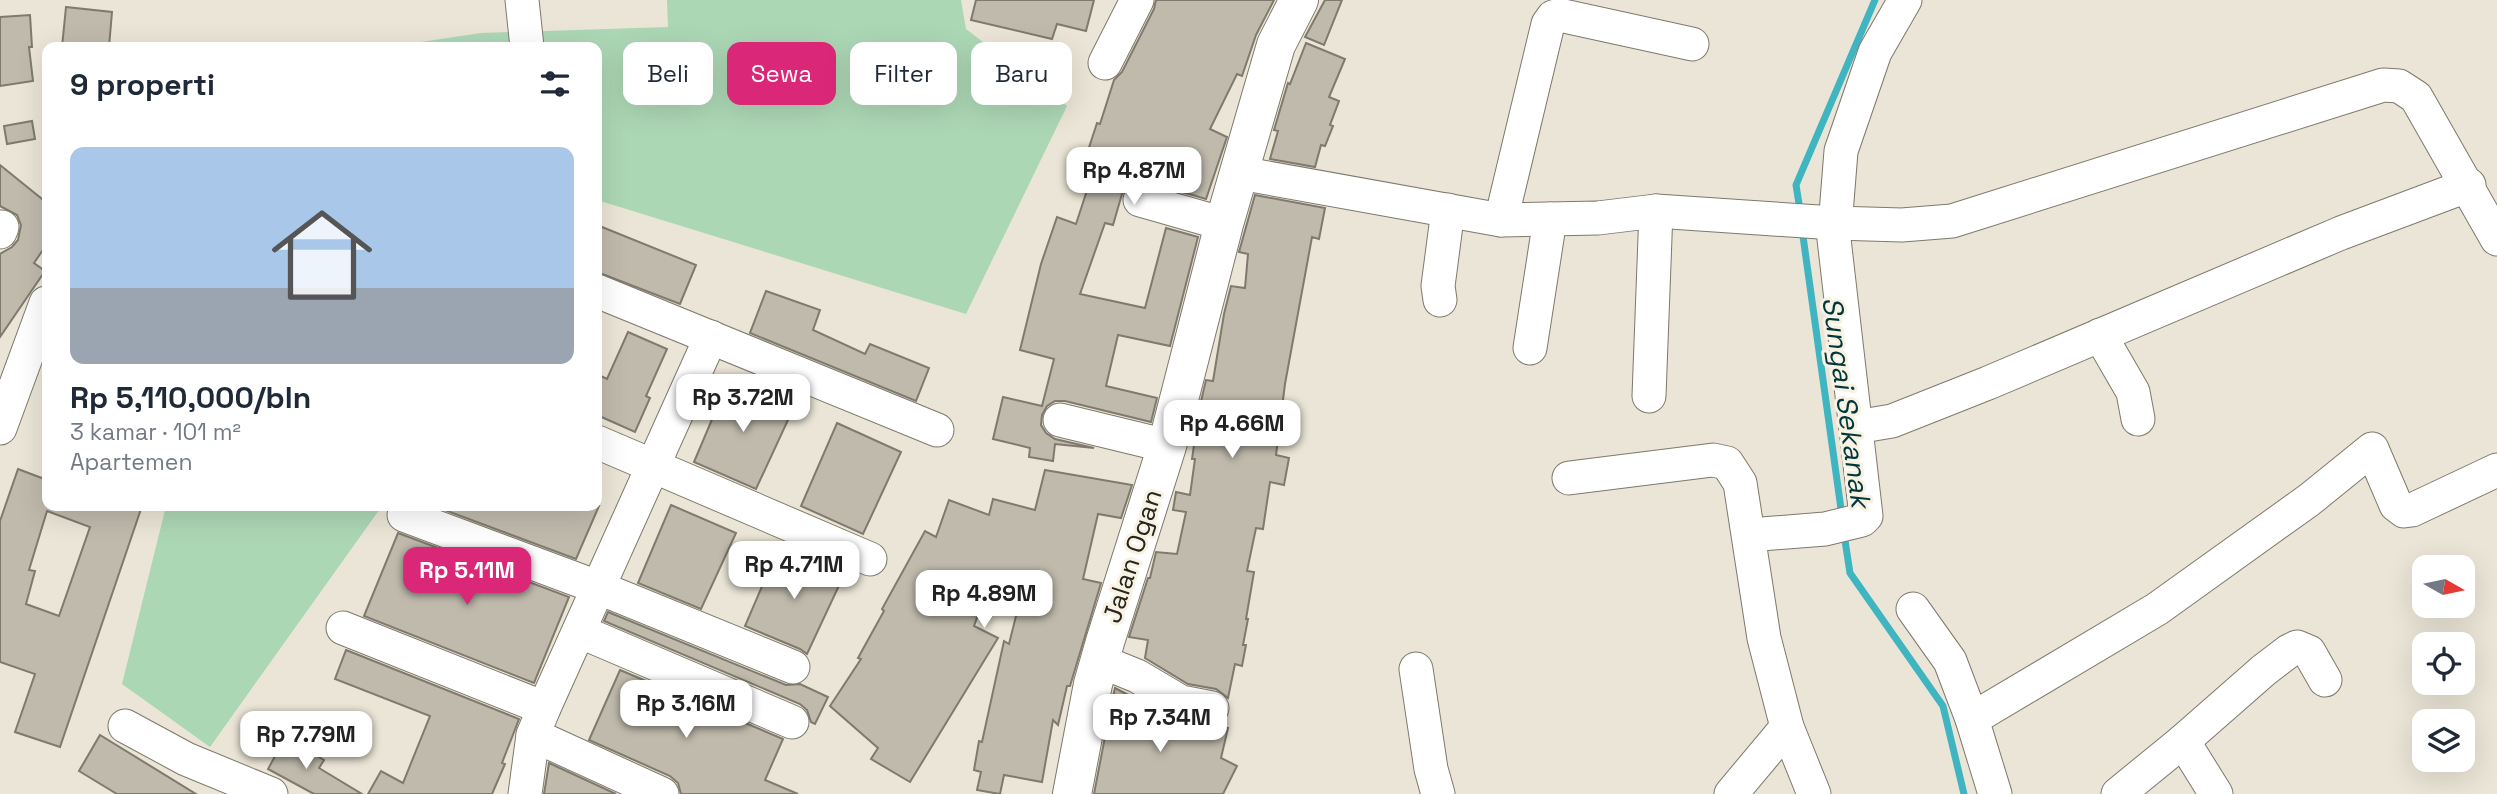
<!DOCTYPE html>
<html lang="id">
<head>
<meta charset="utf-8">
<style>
	body { margin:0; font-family:"Space Grotesk",sans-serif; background:#f6f6f7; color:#1f2937; height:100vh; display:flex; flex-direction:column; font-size:26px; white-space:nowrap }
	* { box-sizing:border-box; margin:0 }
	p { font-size:23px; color:#747a83 }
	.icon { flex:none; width:38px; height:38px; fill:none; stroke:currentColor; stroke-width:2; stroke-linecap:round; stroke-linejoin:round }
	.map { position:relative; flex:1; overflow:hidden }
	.details { position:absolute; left:42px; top:42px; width:560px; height:469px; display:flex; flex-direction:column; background:#fff; border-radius:14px; box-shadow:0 7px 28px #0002 }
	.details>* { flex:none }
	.banner { position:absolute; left:623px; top:42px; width:665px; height:63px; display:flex; gap:14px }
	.needle { width:46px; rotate:99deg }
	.fabs { position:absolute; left:2412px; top:555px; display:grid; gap:14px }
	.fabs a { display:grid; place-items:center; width:63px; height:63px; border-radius:14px; background:#fff; box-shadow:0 7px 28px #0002; font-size:35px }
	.price { position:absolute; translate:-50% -60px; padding:0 16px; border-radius:14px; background:#fff; color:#222; font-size:23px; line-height:46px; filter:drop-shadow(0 2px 4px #0008) }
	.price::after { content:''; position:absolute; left:50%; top:42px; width:21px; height:16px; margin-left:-10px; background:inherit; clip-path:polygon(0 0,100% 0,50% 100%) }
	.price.selected { background:#db2777; color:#fff }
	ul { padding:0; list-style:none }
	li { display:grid; align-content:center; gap:14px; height:371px; padding:0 28px }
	li span { display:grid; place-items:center; height:217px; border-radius:14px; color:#555 }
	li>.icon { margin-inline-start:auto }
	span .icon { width:126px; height:126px; fill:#fffc; stroke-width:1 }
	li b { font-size:30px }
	h2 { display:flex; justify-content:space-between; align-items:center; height:84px; padding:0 28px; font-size:30px }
	.pill { padding:0 24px; border-radius:14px; background:#fff; box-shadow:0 7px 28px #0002; font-size:24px; line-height:63px }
	.pill.selected { background:#db2777; color:#fff }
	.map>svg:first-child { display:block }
</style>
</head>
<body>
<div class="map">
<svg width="2497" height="794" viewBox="0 0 2497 794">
	<rect width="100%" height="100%" fill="#eae5d6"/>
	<g fill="#acd7b5">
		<path d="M 667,0 L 961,0 L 966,29 L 1067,106 L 966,314 L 597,200 L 597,47 L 388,47 L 481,33 L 668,27 Z"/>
		<path d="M 166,506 L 382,506 L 210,747 L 122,684 Z"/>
	</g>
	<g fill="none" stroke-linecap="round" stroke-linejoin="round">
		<g stroke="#3eb5c1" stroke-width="7">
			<path d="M 1800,210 L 1796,185 L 1875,0"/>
			<path d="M 1802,229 L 1842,516"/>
			<path d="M 1844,534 L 1850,573 L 1943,706 L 1964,794"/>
		</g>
	</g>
	<g fill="#bfbaac" stroke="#7f7a6d" stroke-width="2" fill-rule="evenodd">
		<path d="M 976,0 L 1094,0 L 1086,31 L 1057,24 L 1052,39 L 971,20 Z"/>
		<path d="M 1156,0 L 1274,0 L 1256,35 L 1242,76 L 1237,74 L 1210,129 L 1227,137 L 1206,199 L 1145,181 L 1136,181 L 1127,186 L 1122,194 L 1113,225 L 1105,223 L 1080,294 L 1145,308 L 1166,228 L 1198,237 L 1170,346 L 1118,335 L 1106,386 L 1157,398 L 1151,422 L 1065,401 L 1055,401 L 1047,406 L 1042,415 L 1041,425 L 1046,433 L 1055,439 L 1094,448 L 1055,444 L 1053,461 L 1029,457 L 1030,448 L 993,439 L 1003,397 L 1042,406 L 1054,359 L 1020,350 L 1041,264 L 1057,217 L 1076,224 L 1092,175 L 1081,172 L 1097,123 L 1100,124 L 1114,80 L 1122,72 L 1154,9 Z"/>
		<path d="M 1325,0 L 1342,0 L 1324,45 L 1305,37 Z"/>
		<path d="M 66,7 L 112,12 L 109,47 L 62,47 Z"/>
		<path d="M 30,15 L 32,47 L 29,47 L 33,81 L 0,86 L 0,17 Z"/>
		<path d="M 1306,43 L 1345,59 L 1329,97 L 1339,101 L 1330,125 L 1333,126 L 1325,146 L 1321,145 L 1315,167 L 1270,159 L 1278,131 L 1274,130 L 1288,83 L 1290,84 Z"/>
		<path d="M 32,121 L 35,139 L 7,144 L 4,126 Z"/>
		<path d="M 0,165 L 47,203 L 47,244 L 34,263 L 45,271 L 0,337 L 0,254 L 12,247 L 18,240 L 21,225 L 17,215 L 0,206 Z"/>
		<path d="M 1255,195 L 1325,208 L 1319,239 L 1312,237 L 1285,384 L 1276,455 L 1289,458 L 1284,485 L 1270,482 L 1263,529 L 1256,528 L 1247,571 L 1254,572 L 1246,619 L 1248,619 L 1243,645 L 1246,645 L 1242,666 L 1235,664 L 1228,698 L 1216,689 L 1188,684 L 1145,658 L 1148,640 L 1129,637 L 1148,578 L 1150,578 L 1156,552 L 1177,554 L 1186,512 L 1173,510 L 1176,492 L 1190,495 L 1195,459 L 1192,459 L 1199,410 L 1206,380 L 1213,381 L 1224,314 L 1231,286 L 1245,288 L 1248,254 L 1239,252 Z"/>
		<path d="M 597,225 L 696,265 L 680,304 L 597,272 Z"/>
		<path d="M 766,291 L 820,310 L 813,330 L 865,354 L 870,344 L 929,368 L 916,401 L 750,333 Z"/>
		<path d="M 628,332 L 667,349 L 646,396 L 650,398 L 635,432 L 597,415 L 597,374 L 607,379 Z"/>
		<path d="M 729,379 L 794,407 L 756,489 L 694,462 Z"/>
		<path d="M 837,423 L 901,452 L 863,534 L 801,506 Z"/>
		<path d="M 18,469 L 47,480 L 47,506 L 142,506 L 60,747 L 15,732 L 35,674 L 0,662 L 0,521 ZM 47,511 L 90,527 L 59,616 L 26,604 L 35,571 L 29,570 Z"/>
		<path d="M 1045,470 L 1132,485 L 1121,518 L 1098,514 L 1083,579 L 1101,583 L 1070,686 L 1067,686 L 1058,725 L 1053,720 L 1042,782 L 1004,775 L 1000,794 L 977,790 L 981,772 L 974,770 L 979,741 L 982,742 L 1004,641 L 1009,644 L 1021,596 L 988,588 L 974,626 L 998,638 L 910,782 L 871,759 L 878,748 L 830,706 L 861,659 L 858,658 L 884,611 L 882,609 L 925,531 L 936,537 L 949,500 L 989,515 L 993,499 L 1035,510 Z"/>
		<path d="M 671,505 L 736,533 L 701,609 L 638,583 Z"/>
		<path d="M 434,506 L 599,506 L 576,559 Z"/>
		<path d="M 398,533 L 569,597 L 534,683 L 364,616 Z"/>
		<path d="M 778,549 L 843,577 L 807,654 L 800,649 L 745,626 Z"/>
		<path d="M 608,612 L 786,685 L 800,684 L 828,697 L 815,724 L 811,722 L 807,710 L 800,704 L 604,621 Z"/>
		<path d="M 346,650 L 519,719 L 502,763 L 505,764 L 492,794 L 368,794 L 381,771 L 403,783 L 430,716 L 335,679 Z"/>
		<path d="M 620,670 L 783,739 L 765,780 L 798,794 L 681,794 L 678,783 L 670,776 L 589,740 Z"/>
		<path d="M 1115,688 L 1177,721 L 1208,727 L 1222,724 L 1221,726 L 1228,728 L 1221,758 L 1237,766 L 1223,794 L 1094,794 L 1109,716 L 1112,713 L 1110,711 Z"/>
		<path d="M 100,735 L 196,794 L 117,794 L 79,771 Z"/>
		<path d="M 285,738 L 324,760 L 319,768 L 362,794 L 314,794 L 268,769 Z"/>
		<path d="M 549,763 L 616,794 L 544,794 Z"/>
	</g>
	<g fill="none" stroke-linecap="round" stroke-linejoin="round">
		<defs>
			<g id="minor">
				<path d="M 522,0 L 527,47"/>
				<path d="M 1105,63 L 1137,0"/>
				<path d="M 1240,173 L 1501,220 L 1548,24 L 1553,17 L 1559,15 L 1692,44"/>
				<path d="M 1140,200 L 1224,224"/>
				<path d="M 1501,220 L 1598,218 L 1656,211 L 1834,223 L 1902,225 L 1952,221 L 2383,85 L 2399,86 L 2416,97 L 2497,239"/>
				<path d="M 0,232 L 2,227"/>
				<path d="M 597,291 L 937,430"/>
				<path d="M 1440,300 L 1438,286 L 1448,210"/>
				<path d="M 2100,335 L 2133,392 L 2138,419"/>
				<path d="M 1530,348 L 1550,219"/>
				<path d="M 1649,396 L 1656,211"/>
				<path d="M 1060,420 L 1167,446"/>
				<path d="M 1856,427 L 1892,421 L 1988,383 L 2341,233 L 2469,185"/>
				<path d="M 0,428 L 46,303"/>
				<path d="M 597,442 L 870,559"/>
				<path d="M 1569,478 L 1713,460 L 1727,463 L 1740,483 L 1764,638 L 1787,727 L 1814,794"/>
				<path d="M 404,515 L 597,587 L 793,667"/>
				<path d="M 1749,535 L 1825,529 L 1862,520 L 1866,516 L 1834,239 L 1841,151 L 1875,52 L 1905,0"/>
				<path d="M 1913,609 L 1950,661 L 1972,719 L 1995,794"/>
				<path d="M 343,628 L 544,708"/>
				<path d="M 579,631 L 792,722"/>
				<path d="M 1100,661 L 1137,676 L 1181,702 L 1212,708"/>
				<path d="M 1416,669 L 1431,769 L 1438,794"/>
				<path d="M 1972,719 L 2157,609 L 2309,500 L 2372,449 L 2396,505 L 2404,511 L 2412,510 L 2497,470"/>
				<path d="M 125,726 L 186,759 L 271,794"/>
				<path d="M 533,735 L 662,794"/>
				<path d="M 525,794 L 533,735 L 544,708 L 711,337"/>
				<path d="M 1731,794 L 1787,727"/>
				<path d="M 2118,794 L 2183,741"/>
				<path d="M 2216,794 L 2183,741 L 2264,670 L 2289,651 L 2297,647 L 2309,652 L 2325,680"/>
			</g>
			<path id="major" d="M 1072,794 L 1093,684 L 1105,642 L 1167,446 L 1224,224 L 1276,45 L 1299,0"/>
		</defs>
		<use href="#minor" stroke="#7e796c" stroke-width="35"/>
		<use href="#major" stroke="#7e796c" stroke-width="40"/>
		<use href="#minor" stroke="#fff" stroke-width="33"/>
		<use href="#major" stroke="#fff" stroke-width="38"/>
	</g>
	<g text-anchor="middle" stroke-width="6" stroke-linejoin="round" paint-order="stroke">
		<g font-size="26" fill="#27251f" stroke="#f8f2e3">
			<text transform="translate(1132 556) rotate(-72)" y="9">Jalan Ogan</text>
		</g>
		<g font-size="28" font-style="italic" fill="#00373c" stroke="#f8f2e3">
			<text transform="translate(1847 402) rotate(82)" y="10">Sungai Sekanak</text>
		</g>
	</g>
</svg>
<div class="fabs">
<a><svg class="needle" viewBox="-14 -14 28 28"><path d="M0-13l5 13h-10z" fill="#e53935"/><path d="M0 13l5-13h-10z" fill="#747a83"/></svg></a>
<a><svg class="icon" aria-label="locate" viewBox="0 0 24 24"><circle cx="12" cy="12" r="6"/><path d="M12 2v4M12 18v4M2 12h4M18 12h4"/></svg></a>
<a><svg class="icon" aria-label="layers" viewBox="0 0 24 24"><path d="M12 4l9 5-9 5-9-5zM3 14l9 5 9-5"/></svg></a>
</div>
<b class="price" style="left:1134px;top:207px">Rp 4.87M</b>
<b class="price" style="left:743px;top:434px">Rp 3.72M</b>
<b class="price" style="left:1232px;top:460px">Rp 4.66M</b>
<b class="price" style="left:794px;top:601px">Rp 4.71M</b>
<b class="price selected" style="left:467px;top:607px">Rp 5.11M</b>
<b class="price" style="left:984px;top:630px">Rp 4.89M</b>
<b class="price" style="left:686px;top:740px">Rp 3.16M</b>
<b class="price" style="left:1160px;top:754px">Rp 7.34M</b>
<b class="price" style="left:306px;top:771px">Rp 7.79M</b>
<div class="banner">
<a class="pill">Beli</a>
<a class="pill selected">Sewa</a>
<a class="pill">Filter</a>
<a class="pill">Baru</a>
</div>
<section class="details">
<h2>9 properti<svg class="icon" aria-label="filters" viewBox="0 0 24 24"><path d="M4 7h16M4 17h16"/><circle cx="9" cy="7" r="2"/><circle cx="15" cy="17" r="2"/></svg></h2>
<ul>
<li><span style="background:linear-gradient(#a9c7e8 65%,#9aa5b1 0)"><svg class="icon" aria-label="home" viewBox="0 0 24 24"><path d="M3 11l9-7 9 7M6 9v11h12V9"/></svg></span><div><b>Rp 5,110,000/bln</b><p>3 kamar · 101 m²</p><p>Apartemen</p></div></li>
</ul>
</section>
</div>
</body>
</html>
